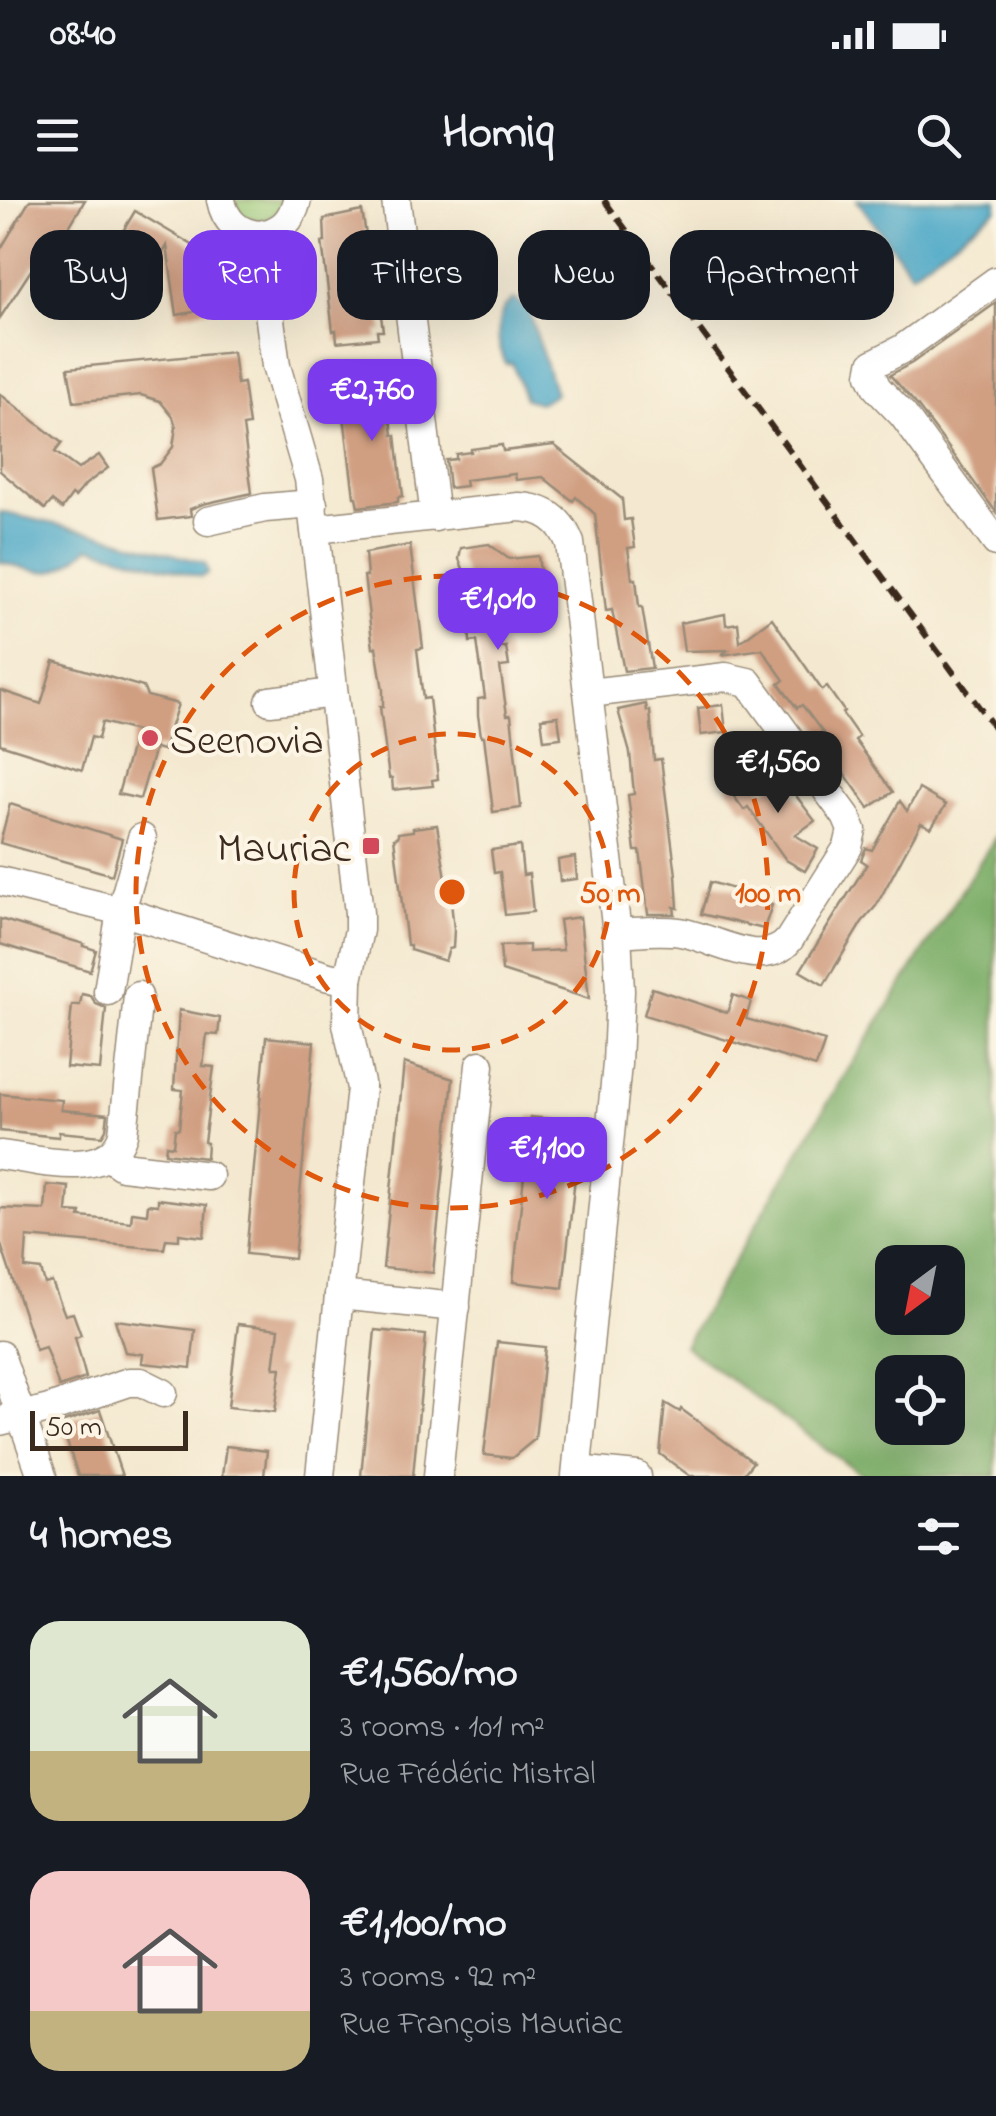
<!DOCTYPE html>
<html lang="en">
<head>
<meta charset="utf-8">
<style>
	body { margin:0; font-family:"Indie Flower",sans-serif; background:#242831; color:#f1f3f6; height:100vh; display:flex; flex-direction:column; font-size:38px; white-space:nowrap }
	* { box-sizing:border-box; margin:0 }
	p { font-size:32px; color:#9ea1a6 }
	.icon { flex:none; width:55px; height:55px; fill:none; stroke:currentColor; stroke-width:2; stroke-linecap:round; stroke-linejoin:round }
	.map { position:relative; height:1276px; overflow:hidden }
	.side { display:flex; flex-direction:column; background:#171b24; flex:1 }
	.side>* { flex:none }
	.banner { position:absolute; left:30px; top:30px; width:938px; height:90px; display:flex; gap:20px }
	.needle { width:65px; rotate:212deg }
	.fabs { position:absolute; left:875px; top:1045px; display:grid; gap:20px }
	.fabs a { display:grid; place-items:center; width:90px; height:90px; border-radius:20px; background:#171b24; box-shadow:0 10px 40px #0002; font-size:50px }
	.scale { position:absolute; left:30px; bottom:25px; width:158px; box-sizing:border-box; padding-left:10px; border:5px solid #3b2a1e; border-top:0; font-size:28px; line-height:35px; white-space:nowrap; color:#3b2a1e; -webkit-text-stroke:8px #fcf5e5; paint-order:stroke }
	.price { position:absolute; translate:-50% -85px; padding:0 22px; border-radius:20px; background:#7c3aed; color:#fff; font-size:32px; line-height:65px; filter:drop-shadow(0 2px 5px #0008) }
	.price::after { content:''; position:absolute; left:50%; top:60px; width:30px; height:22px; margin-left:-15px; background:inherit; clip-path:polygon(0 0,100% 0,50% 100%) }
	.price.selected { background:#222; color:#fff }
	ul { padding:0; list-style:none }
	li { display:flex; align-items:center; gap:30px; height:250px; padding:0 30px }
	li span { display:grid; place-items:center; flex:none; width:280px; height:200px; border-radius:30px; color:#555 }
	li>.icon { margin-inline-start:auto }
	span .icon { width:120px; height:120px; fill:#fffc; stroke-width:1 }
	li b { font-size:42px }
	h2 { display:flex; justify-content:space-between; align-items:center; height:120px; padding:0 30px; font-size:42px }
	.pill { padding:0 35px; border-radius:30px; background:#171b24; box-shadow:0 10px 40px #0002; font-size:35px; line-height:90px }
	.pill.selected { background:#7c3aed; color:#fff }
	.status { display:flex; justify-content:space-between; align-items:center; height:70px; padding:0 50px; background:#171b24; direction:ltr }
	.status svg { height:28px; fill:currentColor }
	header { display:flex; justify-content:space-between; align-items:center; height:130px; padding:0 30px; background:#171b24; font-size:45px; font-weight:700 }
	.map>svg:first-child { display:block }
</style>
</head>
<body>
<div class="status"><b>08:40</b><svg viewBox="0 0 49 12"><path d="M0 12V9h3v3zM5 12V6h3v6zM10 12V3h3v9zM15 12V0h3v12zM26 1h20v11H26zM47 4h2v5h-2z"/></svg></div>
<header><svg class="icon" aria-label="menu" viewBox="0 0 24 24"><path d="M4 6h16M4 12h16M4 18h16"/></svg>Homiq<svg class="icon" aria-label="search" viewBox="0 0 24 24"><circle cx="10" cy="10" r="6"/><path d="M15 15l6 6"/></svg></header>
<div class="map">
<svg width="996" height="1276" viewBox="0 0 996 1276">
	<rect width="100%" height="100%" fill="#fcf5e5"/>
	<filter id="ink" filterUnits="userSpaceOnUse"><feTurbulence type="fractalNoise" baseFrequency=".01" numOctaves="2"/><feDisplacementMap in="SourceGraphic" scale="20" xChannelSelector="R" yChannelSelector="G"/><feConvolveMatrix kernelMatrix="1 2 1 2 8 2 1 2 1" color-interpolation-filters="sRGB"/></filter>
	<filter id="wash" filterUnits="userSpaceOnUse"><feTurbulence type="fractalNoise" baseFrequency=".0048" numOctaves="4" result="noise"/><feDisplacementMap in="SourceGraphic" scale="40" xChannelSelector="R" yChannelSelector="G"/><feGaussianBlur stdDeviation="2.25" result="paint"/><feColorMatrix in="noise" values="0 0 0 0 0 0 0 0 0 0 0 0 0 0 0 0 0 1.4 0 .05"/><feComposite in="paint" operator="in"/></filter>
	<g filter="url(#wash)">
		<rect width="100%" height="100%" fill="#f4e9d0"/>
		<path fill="#9bc978" stroke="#6b7a4b" stroke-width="2.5" d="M 233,0 L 283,0 C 278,20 262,23 244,18 Z"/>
		<path fill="#7cad68" stroke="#5c6c43" stroke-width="2.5" fill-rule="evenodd" d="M 996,636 L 996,1276 L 863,1276 L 684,1146 L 838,886 ZM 892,1062 L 948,1062 L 948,1118 L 892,1118 ZM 892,1172 L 948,1172 L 948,1228 L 892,1228 Z"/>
		<g fill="#47a6c6" stroke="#416872" stroke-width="2.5">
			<path d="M 857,0 L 996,0 L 996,10 L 911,73 Z"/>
			<path d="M 514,99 L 529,110 L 555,194 L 539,203 L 525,199 L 512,163 L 506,164 C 496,145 493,112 514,99 Z"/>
			<path d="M 0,312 L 100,334 L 205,363 L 208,373 L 201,377 L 90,347 C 51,380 48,374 0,362 Z"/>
		</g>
		<g id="blocks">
			<g fill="#d09e81">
				<path d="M 30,0 L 85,0 L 44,69 L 35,64 L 0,118 L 0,50 Z"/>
				<path d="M 135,11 L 226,65 L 232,105 L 177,115 L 167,46 L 151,74 L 122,57 L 133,38 L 123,31 Z"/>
				<path d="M 362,11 L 372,70 L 375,69 L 383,131 L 377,131 L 378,138 L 337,142 L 336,130 L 333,131 L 322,42 L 325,42 L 324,19 Z"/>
				<path d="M 996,103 L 996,312 L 917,205 L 890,175 L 912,163 Z"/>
				<path d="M 233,152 L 237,184 L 243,183 L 249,225 L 243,226 L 252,293 L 203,304 L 190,309 L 191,316 L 158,320 L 151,268 L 160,264 L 173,247 L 176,227 L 173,217 L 160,201 L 141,195 L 74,202 L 68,168 Z"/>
				<path d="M 382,177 L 384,186 L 387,186 L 393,235 L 396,235 L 403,296 L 398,297 L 398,302 L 358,307 L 356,297 L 354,297 L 343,208 L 346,208 L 344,185 Z"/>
				<path d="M 0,194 L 62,243 L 55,252 L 78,269 L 99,255 L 108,268 L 86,284 L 75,297 L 72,295 L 62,309 L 52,301 L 45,309 L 0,271 Z"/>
				<path d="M 502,245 L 503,251 L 554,245 L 622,299 L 624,320 L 631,319 L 635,347 L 628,348 L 632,379 L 636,379 L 639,407 L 642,407 L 652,468 L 624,471 L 612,410 L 606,411 L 595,314 L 576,297 L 573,301 L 543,277 L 516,280 L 515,274 L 465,280 L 466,286 L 449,288 L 446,260 L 456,259 L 456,254 L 471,252 L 471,249 Z"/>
				<path d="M 489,344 L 509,359 L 538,356 L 546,415 L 529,417 L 527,403 L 495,411 L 499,448 L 506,447 L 509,466 L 500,467 L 507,515 L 511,515 L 521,608 L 493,612 L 484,536 L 481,536 L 478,515 L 478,499 L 485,498 L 477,441 L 470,442 L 466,376 L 459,359 L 461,348 Z"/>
				<path d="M 410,345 L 423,448 L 417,449 L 423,499 L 429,498 L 438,579 L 432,580 L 433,586 L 393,590 L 392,578 L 389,578 L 380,507 L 383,507 L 383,490 L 376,447 L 373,448 L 364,376 L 367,376 L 365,353 Z"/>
				<path d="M 725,414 L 726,425 L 738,423 L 740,442 L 772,418 L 822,490 L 827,487 L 844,511 L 842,513 L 859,537 L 855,540 L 893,592 L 869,608 L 833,557 L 836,554 L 826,537 L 802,505 L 797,508 L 779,484 L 784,480 L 762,449 L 721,455 L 728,450 L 684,451 L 680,423 Z"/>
				<path d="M 54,461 L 143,487 L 147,496 L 178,504 L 163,550 L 155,548 L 140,599 L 118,594 L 136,531 L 102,522 L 98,539 L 91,537 L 82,570 L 0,544 L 0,490 L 41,504 Z"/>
				<path d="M 646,504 L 647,511 L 650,511 L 654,560 L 661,559 L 676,675 L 678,708 L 674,707 L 675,714 L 648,714 L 640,651 L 635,651 L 628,595 L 634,594 L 630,553 L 618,510 Z"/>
				<path d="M 723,505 L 726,532 L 701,535 L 698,508 Z"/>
				<path d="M 558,516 L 561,538 L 544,540 L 541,518 Z"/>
				<path d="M 749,571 L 764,590 L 782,577 L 815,621 L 795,635 L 818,649 L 805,671 L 786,660 L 748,607 L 744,610 L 727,587 Z"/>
				<path d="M 919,589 L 946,605 L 931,628 L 921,623 L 876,706 L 862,722 L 824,785 L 800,771 L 867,664 L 861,660 L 866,648 L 872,650 L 900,601 L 907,611 Z"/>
				<path d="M 10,604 L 122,639 L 112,675 L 0,643 Z"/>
				<path d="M 437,625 L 447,684 L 449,684 L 454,729 L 453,748 L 449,749 L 445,761 L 410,750 L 410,745 L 407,745 L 394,638 L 398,637 L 398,633 L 413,631 L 413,628 Z"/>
				<path d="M 520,646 L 523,675 L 529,674 L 533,712 L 505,715 L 500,672 L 494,673 L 491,650 Z"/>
				<path d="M 575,657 L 577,679 L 560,681 L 558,660 Z"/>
				<path d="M 710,682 L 757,696 L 756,700 L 772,705 L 764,729 L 701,714 Z"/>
				<path d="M 580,717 L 589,799 L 502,771 L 500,746 L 529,745 L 529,752 L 563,750 L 559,720 Z"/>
				<path d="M 0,719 L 84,744 L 83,746 L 96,750 L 90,771 L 0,744 Z"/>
				<path d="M 652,788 L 727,813 L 733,795 L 751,801 L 746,819 L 825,841 L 816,867 L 644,815 Z"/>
				<path d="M 82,794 L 91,796 L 96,804 L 106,808 L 100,870 L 66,867 L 72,805 L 80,805 Z"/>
				<path d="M 179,810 L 220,818 L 218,835 L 207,834 L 203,866 L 214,867 L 204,942 L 207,943 L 206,958 L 165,953 L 166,945 L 173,946 L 175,929 L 179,929 L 183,890 L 174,889 Z"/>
				<path d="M 266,837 L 314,842 L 294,1059 L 246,1054 Z"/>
				<path d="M 404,863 L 453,879 L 433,1073 L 383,1068 Z"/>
				<path d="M 0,894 L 62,900 L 61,910 L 108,914 L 106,929 L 102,936 L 59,932 L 59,937 L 0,931 Z"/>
				<path d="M 530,917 L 581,922 L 563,1088 L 513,1082 Z"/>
				<path d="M 47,985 L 69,987 L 67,1012 L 81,1013 L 80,1017 L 131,1022 L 132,1012 L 147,1014 L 148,1004 L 158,1005 L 158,999 L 207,1005 L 204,1037 L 179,1034 L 179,1040 L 166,1039 L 164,1049 L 27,1037 L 25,1068 L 41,1070 L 45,1084 L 52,1082 L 65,1115 L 73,1113 L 81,1135 L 75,1137 L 86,1178 L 59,1187 L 45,1147 L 36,1150 L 0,1042 L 0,1008 L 45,1010 Z"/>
				<path d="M 115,1120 L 195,1130 L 191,1168 L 142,1163 L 143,1154 L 125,1152 Z"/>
				<path d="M 238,1124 L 279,1129 L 274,1168 L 281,1168 L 275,1212 L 228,1207 Z"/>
				<path d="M 375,1130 L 426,1135 L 413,1276 L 361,1276 Z"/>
				<path d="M 497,1142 L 545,1147 L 535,1239 L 512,1258 L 484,1255 Z"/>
				<path d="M 665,1203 L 680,1212 L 681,1209 L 753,1262 L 742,1276 L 690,1276 L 660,1254 Z"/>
				<path d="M 100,1210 L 122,1276 L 78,1276 L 61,1223 Z"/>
				<path d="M 226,1246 L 267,1251 L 264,1276 L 222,1276 Z"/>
			</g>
		</g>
	</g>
	<g filter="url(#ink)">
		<use href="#blocks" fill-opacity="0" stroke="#988a77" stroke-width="2.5"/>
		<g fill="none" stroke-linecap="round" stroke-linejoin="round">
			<defs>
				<g id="minor">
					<path d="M 221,0 C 225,21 238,33 259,35 C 281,32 292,21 297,0"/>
					<path d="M 396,0 L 435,317"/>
					<path d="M 259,35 L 276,166 L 309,279 L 359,713 L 359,730 L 348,780 L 347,824 L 361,888 L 320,1276"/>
					<path d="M 996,81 L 902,149 L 873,164 L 871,175 L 877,188 L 903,215 L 996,342"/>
					<path d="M 208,321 L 265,308 L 313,304"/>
					<path d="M 315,329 L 519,307 C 544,308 561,319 570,343 L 617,733 L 620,791 L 617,864 L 576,1276"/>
					<path d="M 589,493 L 726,477 L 748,482 L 846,616 L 852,630 L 848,647 L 789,740 C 763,772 713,737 680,732 C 660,729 637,732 617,733"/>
					<path d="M 270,501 L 333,493"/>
					<path d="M 0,681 L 121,711 L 329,777 L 348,780"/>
					<path d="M 108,791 L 121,711 L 142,638"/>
					<path d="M 0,955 C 37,959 109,982 123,934 L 138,796"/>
					<path d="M 109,957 L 122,966 L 209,976"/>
					<path d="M 339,1095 L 456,1107"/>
					<path d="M 0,1155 L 42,1276"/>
					<path d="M 0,1221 L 49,1209 L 129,1182 L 141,1182 L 163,1193"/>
					<path d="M 577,1270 L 637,1276"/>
					<path d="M 438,1276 L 480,865"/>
				</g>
			</defs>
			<use href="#minor" stroke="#988a77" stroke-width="31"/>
			<use href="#minor" stroke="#fff" stroke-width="28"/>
			<path stroke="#3b2a1e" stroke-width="6" stroke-dasharray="15 8" stroke-linecap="butt" d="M 604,0 L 996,530"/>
		</g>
	</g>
	<g fill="none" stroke="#df570d" stroke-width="5" stroke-dasharray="18 12">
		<circle cx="452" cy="692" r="158"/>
		<circle cx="452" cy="692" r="316"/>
	</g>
	<g fill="#d1495b" stroke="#fcf5e5" stroke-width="4">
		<circle cx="150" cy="538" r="10"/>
		<rect x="361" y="636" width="20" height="20" rx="5"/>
	</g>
	<g text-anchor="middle" stroke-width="8" stroke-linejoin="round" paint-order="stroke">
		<g font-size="42" fill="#3b2a1e" stroke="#fcf5e5" text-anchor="start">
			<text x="170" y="553">Seenovia</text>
			<text x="351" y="661" text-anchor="end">Mauriac</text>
		</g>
	</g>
	<circle cx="452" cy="692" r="15" fill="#df570d" stroke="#fcf5e5" stroke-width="5"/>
	<g font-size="30" text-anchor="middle" font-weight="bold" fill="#df570d" stroke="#fcf5e5" stroke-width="8" stroke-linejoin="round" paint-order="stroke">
		<text x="610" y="702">50 m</text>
		<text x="768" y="702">100 m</text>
	</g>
</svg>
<div class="fabs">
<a><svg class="needle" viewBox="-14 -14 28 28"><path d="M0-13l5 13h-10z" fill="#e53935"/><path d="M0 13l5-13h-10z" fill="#9ea1a6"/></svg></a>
<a><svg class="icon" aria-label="locate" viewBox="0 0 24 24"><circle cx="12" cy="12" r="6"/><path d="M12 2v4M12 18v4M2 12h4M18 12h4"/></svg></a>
</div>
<div class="scale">50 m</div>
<b class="price" style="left:372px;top:244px">€2,760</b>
<b class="price" style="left:498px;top:453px">€1,010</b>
<b class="price selected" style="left:778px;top:616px">€1,560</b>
<b class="price" style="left:547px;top:1002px">€1,100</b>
<div class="banner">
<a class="pill">Buy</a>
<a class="pill selected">Rent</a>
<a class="pill">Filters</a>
<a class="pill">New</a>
<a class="pill">Apartment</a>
</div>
</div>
<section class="side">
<h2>4 homes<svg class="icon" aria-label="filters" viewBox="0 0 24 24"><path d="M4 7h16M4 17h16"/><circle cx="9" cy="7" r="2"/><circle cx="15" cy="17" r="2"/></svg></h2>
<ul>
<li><span style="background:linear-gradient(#dfe7d0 65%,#c2b280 0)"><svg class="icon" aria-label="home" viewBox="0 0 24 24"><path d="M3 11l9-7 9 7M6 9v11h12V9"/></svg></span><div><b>€1,560/mo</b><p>3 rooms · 101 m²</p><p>Rue Frédéric Mistral</p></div></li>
<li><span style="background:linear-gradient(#f6c9c9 70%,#c2b280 0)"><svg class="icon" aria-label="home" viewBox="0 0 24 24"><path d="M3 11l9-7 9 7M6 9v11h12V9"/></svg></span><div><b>€1,100/mo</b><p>3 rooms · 92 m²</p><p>Rue François Mauriac</p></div></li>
</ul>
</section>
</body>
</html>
